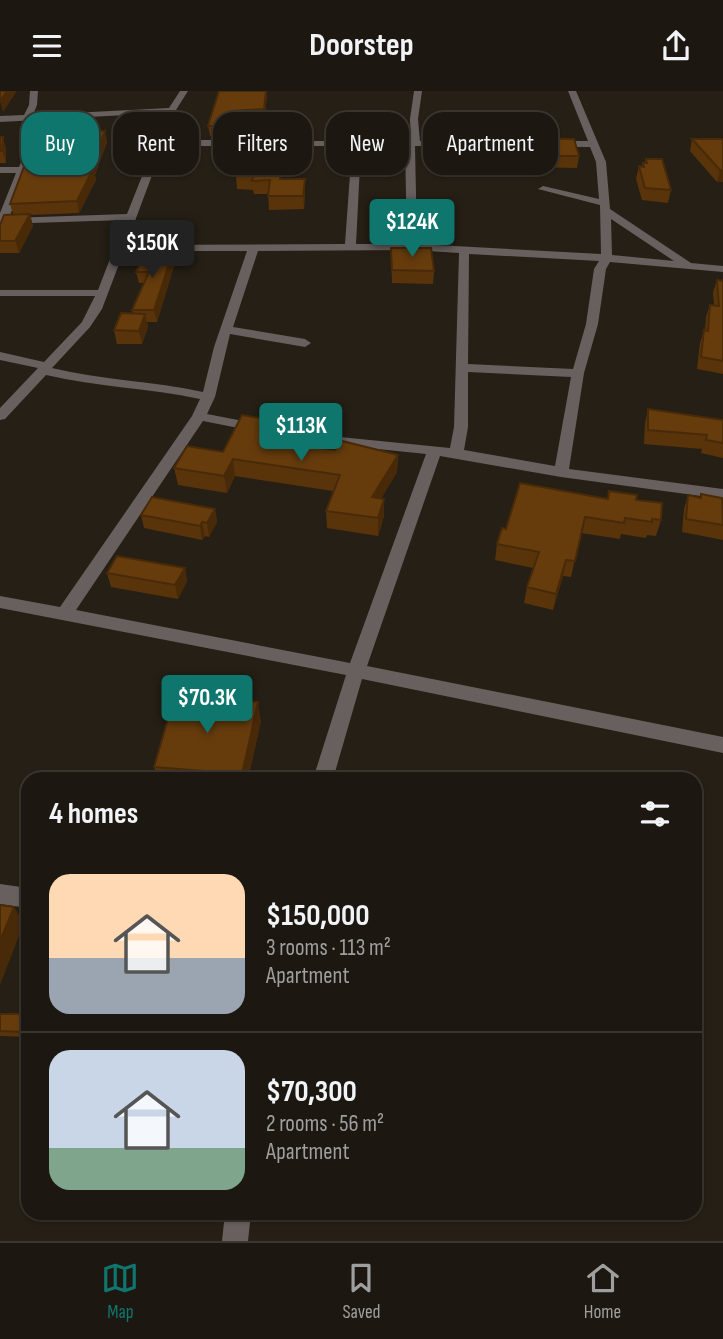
<!DOCTYPE html>
<html lang="en">
<head>
<meta charset="utf-8">
<style>
	body { margin:0; font-family:"Sofia Sans Condensed",sans-serif; background:#29241e; color:#f1f3f6; height:100vh; display:flex; flex-direction:column; font-size:26px; white-space:nowrap }
	* { box-sizing:border-box; margin:0 }
	p { font-size:23px; color:#a09f9f }
	.icon { flex:none; width:38px; height:38px; fill:none; stroke:currentColor; stroke-width:2; stroke-linecap:round; stroke-linejoin:round }
	.map { position:relative; flex:1; overflow:hidden }
	.sheet { position:absolute; left:21px; top:681px; width:681px; height:448px; display:flex; flex-direction:column; background:#1c1710; border-radius:21px; box-shadow:0 2px 5px #0004,0 0 0 2px #3a3630 }
	.sheet>* { flex:none }
	.guide { position:absolute; left:21px; top:21px; width:682px; height:63px; display:flex; gap:14px }
	.price { position:absolute; translate:-50% -60px; padding:0 16px; border-radius:7px; background:#0f766e; color:#fff; font-size:23px; line-height:46px; filter:drop-shadow(0 2px 4px #0008) }
	.price::after { content:''; position:absolute; left:50%; top:42px; width:21px; height:16px; margin-left:-10px; background:inherit; clip-path:polygon(0 0,100% 0,50% 100%) }
	.price.selected { background:#222; color:#fff }
	ul { padding:0; list-style:none }
	li { display:flex; align-items:center; gap:21px; height:175px; padding:0 28px }
	li+li { border-top:2px solid #3a3630 }
	li span { display:grid; place-items:center; flex:none; width:196px; height:140px; border-radius:21px; color:#555 }
	li>.icon { margin-inline-start:auto }
	span .icon { width:84px; height:84px; fill:#fffc; stroke-width:1 }
	li b { font-size:30px }
	h2 { display:flex; justify-content:space-between; align-items:center; height:84px; padding:0 28px; font-size:30px }
	.chip { padding:0 24px; border-radius:21px; background:#1c1710; box-shadow:0 2px 5px #0004,0 0 0 2px #3a3630; font-size:24px; line-height:63px }
	.chip.selected { background:#0f766e; color:#fff }
	header { display:flex; justify-content:space-between; align-items:center; height:91px; padding:0 28px; background:#1c1710; font-size:32px; font-weight:700 }
	.tab-bar { display:flex; justify-content:space-around; align-items:center; height:98px; border-top:2px solid #3a3630; background:#1c1710; font-size:19px; color:#a09f9f }
	.tab-bar a { display:grid; justify-items:center; gap:4px }
	.tab-bar .selected { color:#0f766e }
	.map>svg:first-child { display:block }
</style>
</head>
<body>
<header><svg class="icon" aria-label="menu" viewBox="0 0 24 24"><path d="M4 6h16M4 12h16M4 18h16"/></svg>Doorstep<svg class="icon" aria-label="share" viewBox="0 0 24 24"><path d="M12 15V3M7 8l5-5 5 5M5 13v7h14v-7"/></svg></header>
<div class="map">
<svg width="723" height="1150" viewBox="0 0 723 1150">
	<rect width="100%" height="100%" fill="#251f15"/>
	<g fill="none" stroke-linecap="round" stroke-linejoin="round">
		<g fill="#67605f" fill-rule="evenodd">
			<path d="M 30,0 L 38,0 L 37,14 L 33,24 L 169,17 L 180,0 L 188,0 L 176,19 L 165,49 L 265,49 L 266,31 L 270,28 L 274,31 L 275,50 L 411,50 L 410,28 L 414,0 L 422,0 L 418,28 L 420,50 L 588,50 L 568,0 L 576,0 L 606,71 L 610,118 L 691,172 L 723,175 L 723,181 L 610,171 L 606,178 L 598,233 L 584,282 L 569,378 L 723,398 L 723,408 L 561,386 L 440,365 L 367,575 L 723,646 L 723,662 L 362,588 L 333,688 L 313,688 L 346,584 L 0,517 L 0,505 L 60,516 L 192,325 L 200,308 C 149,297 97,296 46,284 L 5,328 L 0,329 L 0,317 L 38,277 L 0,269 L 0,261 L 44,271 L 82,231 L 95,205 L 0,205 L 0,199 L 98,199 L 125,129 L 0,133 L 0,122 L 16,82 L 0,82 L 0,76 L 19,76 L 38,29 L 0,31 L 0,25 L 24,24 L 29,14 ZM 167,22 L 127,123 L 9,127 L 47,28 ZM 163,55 L 352,55 L 345,153 L 126,154 ZM 361,55 L 405,55 L 407,153 L 356,153 ZM 415,55 L 590,56 L 596,71 L 599,108 L 543,95 L 538,98 L 600,114 L 601,163 L 417,153 ZM 611,128 L 674,170 L 612,164 ZM 412,159 L 459,162 L 454,336 L 450,357 L 310,343 L 207,323 L 215,306 L 230,243 L 305,256 L 311,252 L 305,248 L 233,236 L 258,160 ZM 124,160 L 247,160 L 214,256 L 203,301 C 153,290 101,289 52,277 L 90,236 L 102,218 ZM 469,163 L 599,170 L 594,178 L 586,233 L 573,278 L 468,273 ZM 468,281 L 571,286 L 555,375 L 464,359 L 468,336 ZM 203,330 L 310,351 L 426,363 L 350,572 L 76,519 Z"/>
			<path d="M 0,793 L 28,797 L 28,817 L 0,813 Z"/>
			<path d="M 225,1122 L 251,1122 L 248,1150 L 222,1150 Z"/>
		</g>
	</g>
	<g fill="#59340b">
		<path d="M 219,0 L 267,0 L 265,28 L 233,30 L 231,45 L 210,45 L 208,35 Z"/>
		<path d="M 0,46 L 6,57 L 6,72 L 0,72 Z"/>
		<path d="M 526,47 L 579,65 L 577,77 L 527,76 L 524,59 Z"/>
		<path d="M 692,48 L 723,48 L 723,91 L 717,91 L 690,60 Z"/>
		<path d="M 107,51 L 95,84 L 96,89 L 79,122 L 30,124 L 33,135 L 19,162 L 0,162 L 0,134 L 13,123 L 10,113 L 61,71 Z"/>
		<path d="M 281,56 L 281,88 L 305,88 L 305,102 L 304,118 L 269,119 L 268,103 L 254,103 L 253,99 L 237,98 L 236,85 Z"/>
		<path d="M 646,68 L 671,99 L 668,112 L 642,109 L 636,88 L 639,75 L 642,76 Z"/>
		<path d="M 391,157 L 434,180 L 433,193 L 392,192 Z"/>
		<path d="M 174,175 L 157,231 L 147,231 L 148,236 L 142,253 L 117,253 L 114,239 L 133,223 L 132,219 L 144,192 L 139,192 L 136,181 Z"/>
		<path d="M 723,187 L 723,283 L 697,278 L 700,252 L 704,239 L 705,239 L 706,226 L 710,214 L 714,214 L 713,201 L 717,189 L 722,190 Z"/>
		<path d="M 648,318 L 723,329 L 723,367 L 701,362 L 702,358 L 644,353 L 645,332 Z"/>
		<path d="M 284,349 L 283,351 L 335,359 L 398,364 L 397,381 L 381,407 L 384,408 L 384,425 L 378,445 L 327,437 L 326,420 L 333,400 L 235,385 L 227,402 L 178,394 L 174,377 L 223,361 Z"/>
		<path d="M 609,400 L 636,409 L 661,429 L 656,445 L 647,444 L 646,447 L 621,443 L 620,448 L 581,442 L 571,486 L 563,485 L 553,519 L 524,512 L 527,496 L 533,477 L 495,469 L 497,453 L 506,438 L 607,408 Z"/>
		<path d="M 701,403 L 723,411 L 723,449 L 682,441 L 684,418 L 688,404 L 700,407 Z"/>
		<path d="M 215,418 L 217,431 L 209,446 L 205,445 L 202,449 L 144,437 L 141,424 Z"/>
		<path d="M 185,477 L 187,490 L 178,508 L 111,496 L 107,482 Z"/>
		<path d="M 261,630 L 248,688 L 158,688 L 154,676 Z"/>
		<path d="M 0,923 L 28,923 L 28,946 L 0,945 Z"/>
	</g>
	<g fill="#482a09">
		<path d="M 7,0 L 17,0 L 3,21 L 0,10 Z"/>
		<path d="M 266,0 L 267,1 L 265,28 L 264,18 Z"/>
		<path d="M 232,20 L 233,30 L 231,45 L 230,35 Z"/>
		<path d="M 105,40 L 107,51 L 95,84 L 96,89 L 79,122 L 77,110 Z"/>
		<path d="M 3,46 L 6,57 L 6,72 L 2,60 Z"/>
		<path d="M 281,56 L 282,70 L 281,102 L 280,88 Z"/>
		<path d="M 720,79 L 723,79 L 723,91 L 717,91 Z"/>
		<path d="M 305,88 L 305,102 L 304,118 L 303,105 Z"/>
		<path d="M 30,123 L 33,135 L 19,162 L 15,150 Z"/>
		<path d="M 172,164 L 174,175 L 157,231 L 154,219 Z"/>
		<path d="M 145,223 L 148,236 L 142,253 L 139,240 Z"/>
		<path d="M 283,331 L 284,349 L 275,367 L 274,350 Z"/>
		<path d="M 398,364 L 397,381 L 372,423 L 372,406 Z"/>
		<path d="M 233,368 L 235,385 L 227,402 L 224,385 Z"/>
		<path d="M 384,408 L 384,425 L 378,445 L 378,427 Z"/>
		<path d="M 215,418 L 217,431 L 209,446 L 207,432 Z"/>
		<path d="M 202,431 L 205,445 L 202,449 L 200,435 Z"/>
		<path d="M 566,469 L 563,485 L 553,519 L 556,503 Z"/>
		<path d="M 185,477 L 187,490 L 178,508 L 175,494 Z"/>
		<path d="M 258,611 L 261,630 L 248,688 L 243,688 L 242,683 Z"/>
		<path d="M 14,816 L 24,832 L 0,894 L 0,850 Z"/>
	</g>
	<g fill="#673c0d" stroke="#482a09" stroke-width="2">
		<path d="M 0,0 L 7,0 L 0,10 Z"/>
		<path d="M 219,0 L 266,0 L 264,18 L 232,20 L 230,35 L 208,35 Z"/>
		<path d="M 75,40 L 105,40 L 90,77 L 93,78 L 77,110 L 10,113 L 25,73 L 61,71 Z"/>
		<path d="M 0,46 L 3,46 L 2,60 L 0,60 Z"/>
		<path d="M 526,47 L 574,48 L 579,65 L 529,65 Z"/>
		<path d="M 692,48 L 723,48 L 723,79 L 720,79 Z"/>
		<path d="M 246,56 L 281,56 L 280,88 L 305,88 L 303,105 L 268,105 L 270,89 L 252,90 L 253,85 L 236,85 Z"/>
		<path d="M 646,68 L 662,68 L 671,99 L 645,97 L 639,75 L 644,76 L 643,72 L 647,72 Z"/>
		<path d="M 30,123 L 15,150 L 0,150 L 0,134 L 4,124 Z"/>
		<path d="M 391,157 L 431,157 L 434,180 L 392,179 Z"/>
		<path d="M 144,163 L 172,164 L 154,219 L 132,219 L 149,181 L 136,181 Z"/>
		<path d="M 717,189 L 723,190 L 723,270 L 701,266 L 704,239 L 708,240 L 710,214 L 719,215 Z"/>
		<path d="M 121,222 L 145,223 L 139,240 L 114,239 Z"/>
		<path d="M 648,318 L 723,329 L 723,352 L 706,349 L 707,344 L 648,339 Z"/>
		<path d="M 242,324 L 283,331 L 274,350 L 335,359 L 342,350 L 398,364 L 372,406 L 384,408 L 378,427 L 326,420 L 340,384 L 233,368 L 224,385 L 174,377 L 187,355 L 223,361 Z"/>
		<path d="M 520,392 L 608,408 L 609,400 L 637,404 L 636,409 L 662,412 L 661,429 L 652,428 L 652,431 L 625,427 L 624,432 L 585,426 L 575,470 L 566,469 L 556,503 L 527,496 L 539,461 L 497,453 L 502,437 L 506,438 Z"/>
		<path d="M 701,403 L 722,407 L 723,434 L 686,428 L 688,404 L 701,407 Z"/>
		<path d="M 152,406 L 215,418 L 207,432 L 202,431 L 200,435 L 141,424 Z"/>
		<path d="M 117,465 L 185,477 L 175,494 L 107,482 Z"/>
		<path d="M 175,604 L 258,611 L 242,683 L 154,676 Z"/>
		<path d="M 0,814 L 14,816 L 0,850 Z"/>
		<path d="M 0,923 L 28,923 L 28,930 L 25,941 L 0,940 Z"/>
	</g>
</svg>
<b class="price" style="left:412px;top:168px">$124K</b>
<b class="price selected" style="left:152px;top:189px">$150K</b>
<b class="price" style="left:301px;top:372px">$113K</b>
<b class="price" style="left:207px;top:644px">$70.3K</b>
<div class="guide">
<a class="chip selected">Buy</a>
<a class="chip">Rent</a>
<a class="chip">Filters</a>
<a class="chip">New</a>
<a class="chip">Apartment</a>
</div>
<section class="sheet">
<h2>4 homes<svg class="icon" aria-label="filters" viewBox="0 0 24 24"><path d="M4 7h16M4 17h16"/><circle cx="9" cy="7" r="2"/><circle cx="15" cy="17" r="2"/></svg></h2>
<ul>
<li><span style="background:linear-gradient(#ffd9b3 60%,#9aa5b1 0)"><svg class="icon" aria-label="home" viewBox="0 0 24 24"><path d="M3 11l9-7 9 7M6 9v11h12V9"/></svg></span><div><b>$150,000</b><p>3 rooms · 113 m²</p><p>Apartment</p></div></li>
<li><span style="background:linear-gradient(#c9d6e8 70%,#7fa58c 0)"><svg class="icon" aria-label="home" viewBox="0 0 24 24"><path d="M3 11l9-7 9 7M6 9v11h12V9"/></svg></span><div><b>$70,300</b><p>2 rooms · 56 m²</p><p>Apartment</p></div></li>
</ul>
</section>
</div>
<nav class="tab-bar">
<a class="selected"><svg class="icon" aria-label="map" viewBox="0 0 24 24"><path d="M3 6l6-2 6 2 6-2v14l-6 2-6-2-6 2zM9 4v14M15 6v14"/></svg>Map</a>
<a><svg class="icon" aria-label="saved" viewBox="0 0 24 24"><path d="M7 4h10v16l-5-4-5 4z"/></svg>Saved</a>
<a><svg class="icon" aria-label="home" viewBox="0 0 24 24"><path d="M3 11l9-7 9 7M6 9v11h12V9"/></svg>Home</a>
</nav>
</body>
</html>
